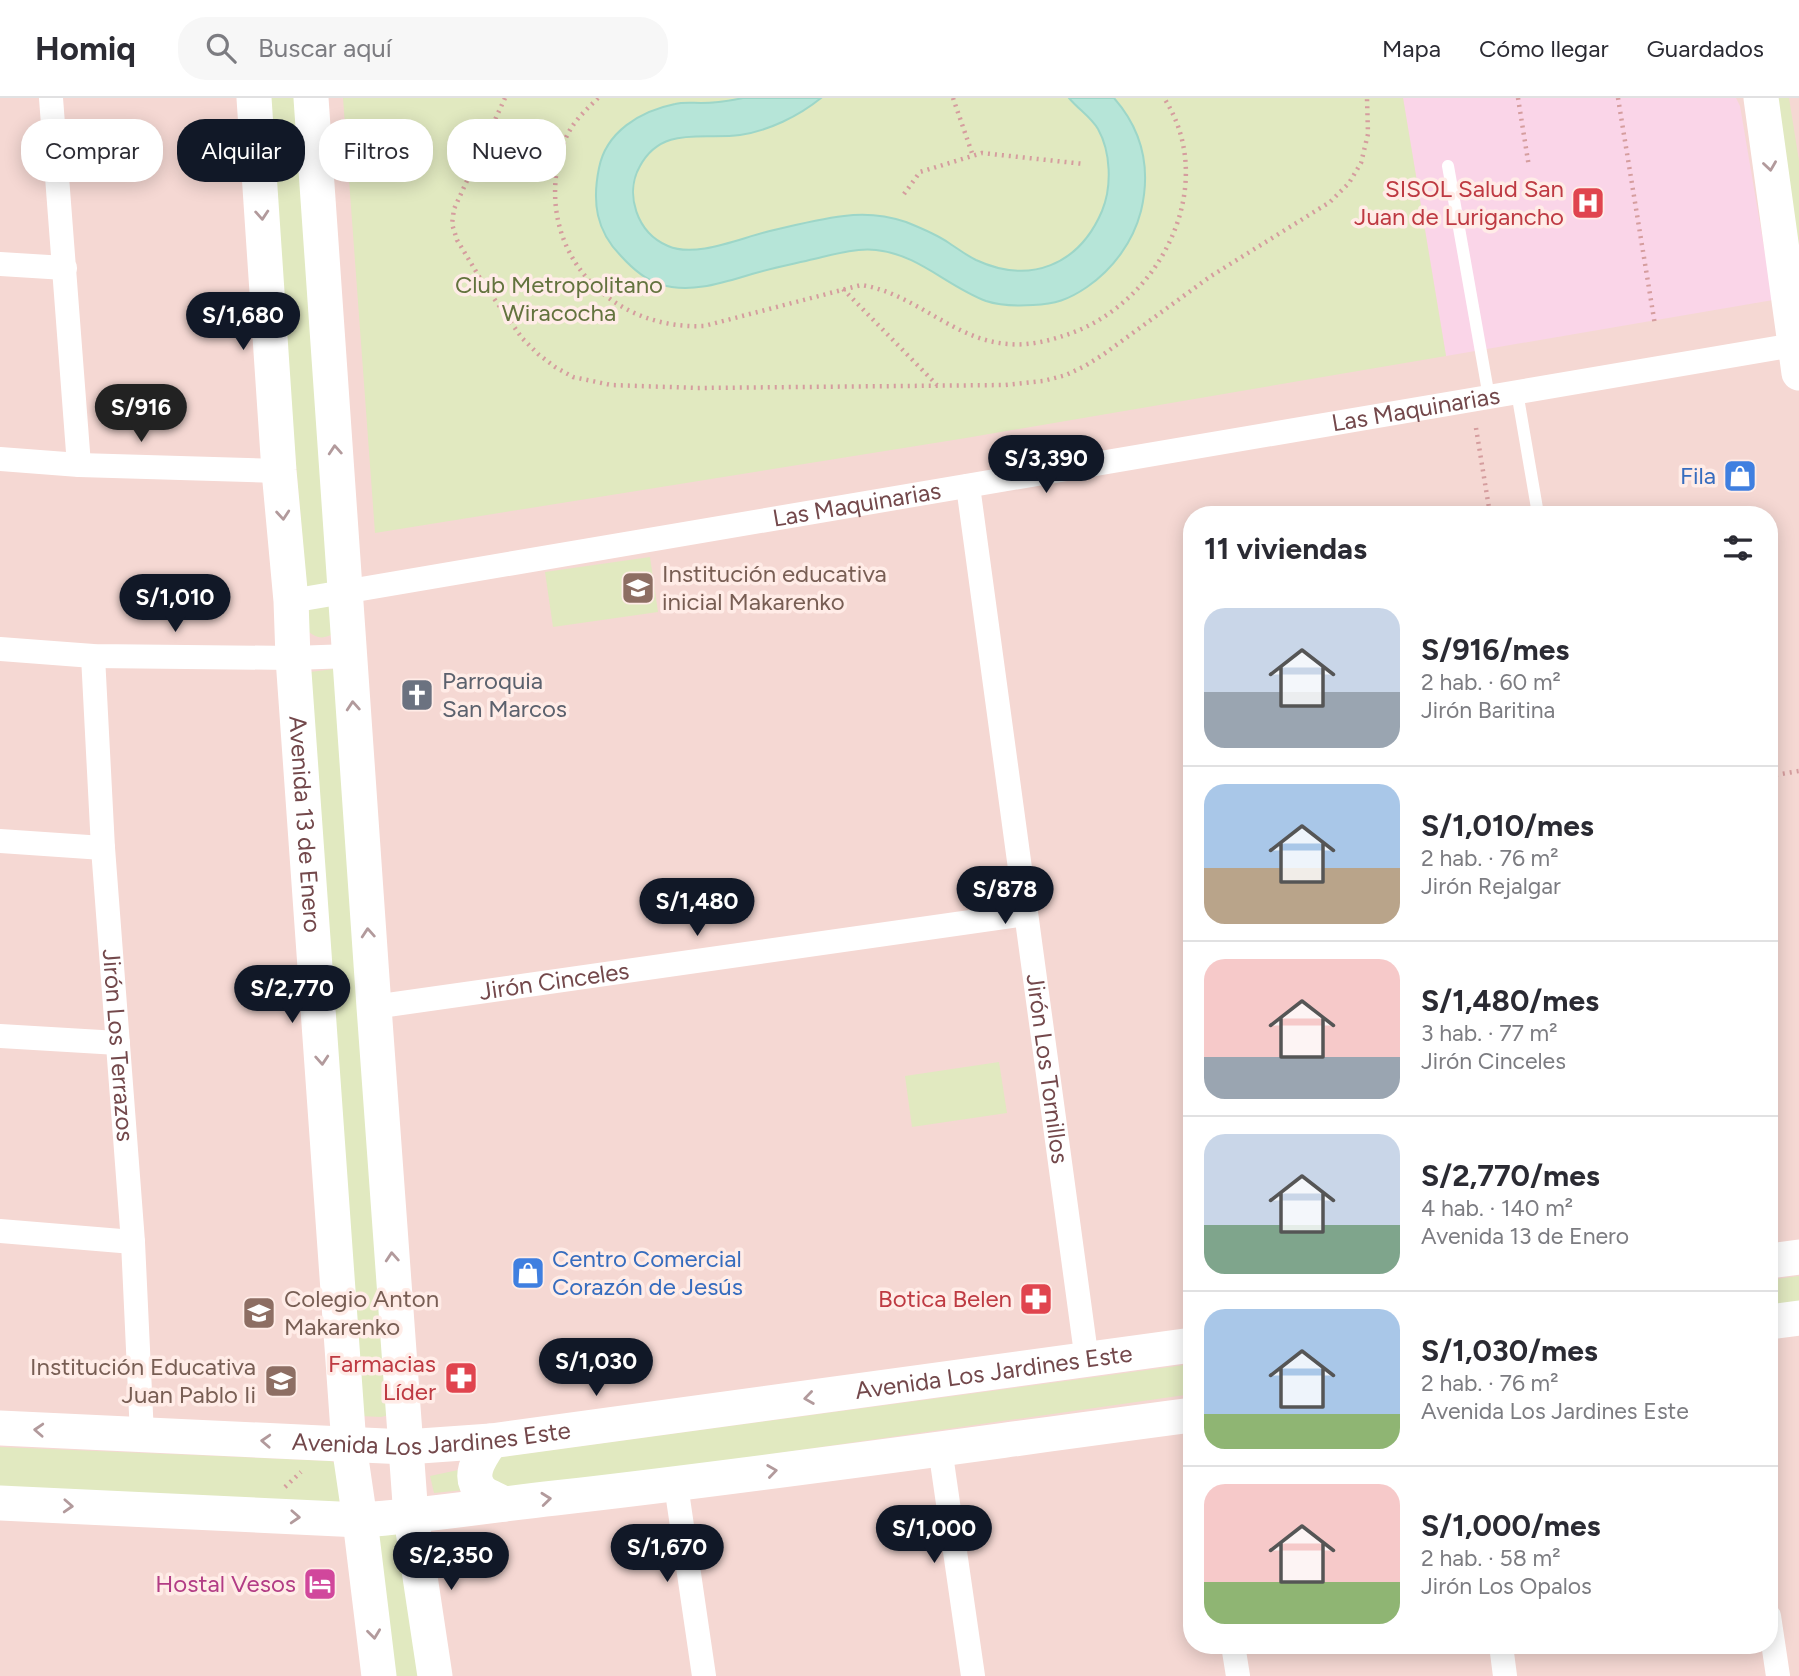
<!DOCTYPE html>
<html lang="es">
<head>
<meta charset="utf-8">
<style>
	body { margin:0; font-family:Figtree,sans-serif; background:#f7f7f7; color:#2b2b33; height:100vh; display:flex; flex-direction:column; font-size:26px; white-space:nowrap }
	* { box-sizing:border-box; margin:0 }
	p { font-size:23px; color:#7c7c81 }
	.icon { flex:none; width:38px; height:38px; fill:none; stroke:currentColor; stroke-width:2; stroke-linecap:round; stroke-linejoin:round }
	.map { position:relative; flex:1; overflow:hidden }
	.drawer { position:absolute; left:1183px; top:408px; width:595px; height:1148px; display:flex; flex-direction:column; background:#fff; border-radius:28px; box-shadow:0 4px 18px #0003 }
	.drawer>* { flex:none }
	.banner { position:absolute; left:21px; top:21px; width:665px; height:63px; display:flex; gap:14px }
	.price { position:absolute; translate:-50% -60px; padding:0 16px; border-radius:24px; background:#111827; color:#fff; font-size:23px; line-height:46px; filter:drop-shadow(0 2px 4px #0008) }
	.price::after { content:''; position:absolute; left:50%; top:42px; width:21px; height:16px; margin-left:-10px; background:inherit; clip-path:polygon(0 0,100% 0,50% 100%) }
	.price.on { background:#222; color:#fff }
	ul { padding:0; list-style:none }
	li { display:flex; align-items:center; gap:21px; height:175px; padding:0 21px }
	li+li { border-top:2px solid #e1e1e2 }
	li span { display:grid; place-items:center; flex:none; width:196px; height:140px; border-radius:21px; color:#555 }
	li>.icon { margin-inline-start:auto }
	span .icon { width:84px; height:84px; fill:#fffc; stroke-width:1 }
	li b { font-size:30px }
	h2 { display:flex; justify-content:space-between; align-items:center; height:84px; padding:0 21px; font-size:30px }
	.tag { padding:0 24px; border-radius:28px; background:#fff; box-shadow:0 4px 18px #0003; font-size:24px; line-height:63px }
	.tag.on { background:#111827; color:#fff }
	header { display:flex; align-items:center; gap:42px; box-sizing:border-box; height:98px; padding:0 35px; background:#fff; border-bottom:2px solid #e1e1e2 }
	header strong { font-size:33px }
	nav { display:flex; gap:38px; margin-inline-start:auto; font-size:24px }
	.search { width:490px; height:63px; background:#f7f7f7; display:flex; align-items:center; gap:18px; box-sizing:border-box; padding:0 24px; border-radius:28px; color:#7c7c81; font-size:26px }
	.map>svg:first-child { display:block }
</style>
</head>
<body>
<header>
<strong>Homiq</strong>
<div class="search"><svg class="icon" aria-label="search" viewBox="0 0 24 24"><circle cx="10" cy="10" r="6"/><path d="M15 15l6 6"/></svg>Buscar aquí</div>
<nav><a>Mapa</a><a>Cómo llegar</a><a>Guardados</a></nav>
</header>
<div class="map">
<svg width="1799" height="1578" viewBox="0 0 1799 1578">
	<rect width="100%" height="100%" fill="#fce7e1"/>
	<path fill="#f5d8d3" fill-rule="evenodd" d="M 0,0 L 1799,0 L 1799,1578 L 0,1578 ZM 1192,416 L 1769,416 L 1769,1547 L 1192,1547 Z"/>
	<path fill="#fad5e8" d="M 1403,0 L 1736,0 L 1740,8 L 1773,202 L 1446,258 Z"/>
	<g fill="#e1e9c0">
		<path d="M 264,0 L 301,0 L 335,487 L 307,492 Z"/>
		<path d="M 343,0 L 1403,0 L 1446,258 L 966,340 L 375,435 Z"/>
		<path d="M 1770,0 L 1789,0 L 1799,63 L 1799,174 Z"/>
		<path d="M 650,459 L 658,514 L 553,529 L 545,474 Z"/>
		<path d="M 330,506 L 334,535 C 325,541 317,541 309,534 L 309,511 Z"/>
		<path d="M 334,571 L 389,1317 L 381,1319 L 360,1318 L 310,574 Z"/>
		<path d="M 999,964 L 1007,1015 L 912,1029 L 905,978 Z"/>
		<path d="M 1799,1178 L 1799,1206 L 1769,1210 L 1769,1182 Z"/>
		<path d="M 1192,1266 L 1192,1296 L 506,1394 L 491,1382 L 495,1363 L 500,1359 Z"/>
		<path d="M 0,1349 L 330,1363 L 336,1365 L 341,1400 L 338,1405 L 0,1390 Z"/>
		<path d="M 458,1372 L 464,1392 L 434,1395 L 430,1378 Z"/>
		<path d="M 395,1435 L 400,1438 L 423,1578 L 393,1578 L 373,1438 Z"/>
	</g>
	<path fill="#b6e5d8" stroke="#9dd6c8" stroke-width="2" d="M 743,0 L 821,0 C 799,18 768,33 740,37 C 703,42 662,27 640,68 C 624,96 637,135 668,148 C 695,160 738,141 766,134 C 791,128 818,121 844,118 C 866,115 885,117 906,124 C 921,130 936,136 949,145 C 958,151 966,157 976,162 C 1030,187 1079,167 1102,113 C 1112,89 1111,54 1098,31 C 1091,19 1078,11 1069,0 L 1114,0 C 1143,33 1151,71 1141,113 C 1133,144 1113,171 1087,189 C 1068,202 1055,206 1033,207 C 1017,208 1001,208 986,203 C 948,189 918,156 876,152 C 855,150 835,156 814,161 C 793,166 772,170 752,176 C 722,185 690,196 659,186 C 644,181 631,169 621,158 C 596,133 592,104 599,70 C 606,34 640,13 675,6 C 683,4 692,5 701,5 C 715,5 729,3 743,0 Z"/>
	<g fill="none" stroke-linecap="round" stroke-linejoin="round">
		<g stroke="#d59d9e" stroke-width="4.5" stroke-dasharray="2 5" stroke-linecap="butt">
			<path d="M 505,0 L 454,111 L 452,126 L 457,142 L 483,185 L 522,240 L 538,256 L 555,269 L 573,279 L 611,287 L 697,290 L 1005,287 L 1043,283 L 1066,277 L 1085,268 L 1104,256 L 1211,178 L 1330,104 L 1349,85 L 1361,65 L 1368,36 L 1367,0"/>
			<path d="M 598,0 C 588,10 577,20 570,32 C 562,45 558,63 556,78 C 546,166 618,232 704,228 L 861,187 C 915,195 953,242 1008,246 C 1028,248 1048,243 1066,237 C 1159,207 1221,88 1164,0"/>
			<path d="M 953,0 L 973,58"/>
			<path d="M 1518,0 L 1529,69"/>
			<path d="M 1618,0 L 1655,227"/>
			<path d="M 904,96 L 920,74 L 982,55 L 1084,66"/>
			<path d="M 843,191 L 937,287"/>
			<path d="M 1476,330 L 1490,416"/>
			<path d="M 1769,678 L 1799,673"/>
			<path d="M 285,1389 L 301,1374"/>
		</g>
		<g stroke="#fff" stroke-width="12">
			<path d="M 1448,68 L 1489,299"/>
			<path d="M 1517,294 L 1538,416"/>
		</g>
		<g stroke="#fff" stroke-width="24">
			<path d="M 51,0 L 79,367"/>
			<path d="M 0,166 L 65,170"/>
			<path d="M 0,361 L 79,367 L 279,373"/>
			<path id="s1" d="M 968,388 L 1087,1263"/>
			<path id="s2" d="M 291,503 L 1794,247"/>
			<path d="M 0,551 L 93,558 L 293,560 L 350,558"/>
			<path id="s3" d="M 93,558 L 103,750 L 133,1144 L 142,1337"/>
			<path d="M 0,743 L 103,750"/>
			<path id="s4" d="M 374,909 L 1026,816"/>
			<path d="M 0,938 L 118,945"/>
			<path d="M 0,1133 L 133,1144"/>
			<path d="M 940,1350 L 973,1578"/>
			<path d="M 676,1387 L 704,1578"/>
			<path d="M 1769,1518 L 1778,1578"/>
			<path d="M 1233,1547 L 1238,1578"/>
			<path d="M 1501,1547 L 1505,1578"/>
		</g>
		<g stroke="#fff" stroke-width="35">
			<path id="s5" d="M 254,0 L 279,373 L 291,503 L 293,560 L 349,1347 L 360,1422 L 379,1578"/>
			<path d="M 311,0 L 374,909 L 411,1419 L 435,1578"/>
			<path d="M 1761,0 L 1799,275"/>
			<path d="M 1769,1163 L 1799,1159"/>
			<path d="M 1769,1224 L 1799,1220"/>
			<path id="s6" d="M 0,1330 L 406,1349 L 491,1343 L 1192,1247"/>
			<path d="M 491,1343 C 481,1358 465,1378 483,1395 C 489,1399 498,1402 504,1406"/>
			<path d="M 0,1405 L 360,1422 C 426,1418 490,1407 555,1400 C 768,1376 980,1345 1192,1317"/>
		</g>
	</g>
	<defs><path id="oneway-chevron" d="M-2-3.5L2.5 0L-2 3.5" fill="none" stroke-width="1.6" stroke-linecap="round" stroke-linejoin="round" transform="scale(1.75)"/></defs>
	<g stroke="#b29a9c">
		<use href="#oneway-chevron" transform="translate(1770 68) rotate(82)"/>
		<use href="#oneway-chevron" transform="translate(262 117) rotate(86)"/>
		<use href="#oneway-chevron" transform="translate(335 352) rotate(-94)"/>
		<use href="#oneway-chevron" transform="translate(283 417) rotate(85)"/>
		<use href="#oneway-chevron" transform="translate(353 608) rotate(-94)"/>
		<use href="#oneway-chevron" transform="translate(368 835) rotate(-94)"/>
		<use href="#oneway-chevron" transform="translate(322 962) rotate(86)"/>
		<use href="#oneway-chevron" transform="translate(392 1159) rotate(-94)"/>
		<use href="#oneway-chevron" transform="translate(809 1300) rotate(172)"/>
		<use href="#oneway-chevron" transform="translate(39 1332) rotate(-177)"/>
		<use href="#oneway-chevron" transform="translate(266 1343) rotate(-177)"/>
		<use href="#oneway-chevron" transform="translate(772 1373) rotate(-8)"/>
		<use href="#oneway-chevron" transform="translate(546 1401) rotate(-6)"/>
		<use href="#oneway-chevron" transform="translate(68 1408) rotate(3)"/>
		<use href="#oneway-chevron" transform="translate(295 1419) rotate(3)"/>
		<use href="#oneway-chevron" transform="translate(374 1536) rotate(83)"/>
	</g>
	<defs>
		<symbol id="hospital-square" viewBox="-11 -11 22 22"><rect x="-9" y="-9" width="18" height="18" rx="4" fill="#e0444e" stroke="#ffece7"/><path d="M-5-5h3v3.5h4V-5h3V5h-3V1.5h-4V5h-3Z" fill="#fff"/></symbol>
		<symbol id="shop-square" viewBox="-11 -11 22 22"><rect x="-9" y="-9" width="18" height="18" rx="4" fill="#3f7fe0" stroke="#ffece7"/><path d="M-5-2.5h2.3a2.7 3.5 0 0 1 5.4 0H5L5.5 6h-11ZM-1.5-2.5h3a1.5 2.3 0 0 0-3 0Z" fill="#fff"/></symbol>
		<symbol id="school-square" viewBox="-11 -11 22 22"><rect x="-9" y="-9" width="18" height="18" rx="4" fill="#8d6e63" stroke="#ffece7"/><path d="M0-5L7-2L0 1L-7-2ZM-4 1L0 2.5L4 1V4Q0 6-4 4Z" fill="#fff"/></symbol>
		<symbol id="church-square" viewBox="-11 -11 22 22"><rect x="-9" y="-9" width="18" height="18" rx="4" fill="#6b7280" stroke="#ffece7"/><path d="M-1.2-6h2.4v3.5h3.3v2.4h-3.3V6h-2.4V-.1h-3.3v-2.4h3.3Z" fill="#fff"/></symbol>
		<symbol id="pharmacy-square" viewBox="-11 -11 22 22"><rect x="-9" y="-9" width="18" height="18" rx="4" fill="#e0444e" stroke="#ffece7"/><path d="M-2-6h4v4h4v4h-4v4h-4v-4h-4v-4h4Z" fill="#fff"/></symbol>
		<symbol id="hotel-square" viewBox="-11 -11 22 22"><rect x="-9" y="-9" width="18" height="18" rx="4" fill="#d1479c" stroke="#ffece7"/><path d="M-6-4.5h1.5V1H6V5H4.5V3h-9V5H-6ZM-4 0a1.8 1.8 0 1 1 3.6 0ZM.5 0V-2.5h3Q6-2.5 6 0Z" fill="#fff"/></symbol>
	</defs>
	<g fill-rule="evenodd">
		<use href="#hospital-square" x="1569" y="86" width="38" height="38"/>
		<use href="#shop-square" x="1721" y="359" width="38" height="38"/>
		<use href="#school-square" x="619" y="471" width="38" height="38"/>
		<use href="#church-square" x="398" y="578" width="38" height="38"/>
		<use href="#shop-square" x="509" y="1156" width="38" height="38"/>
		<use href="#pharmacy-square" x="1017" y="1182" width="38" height="38"/>
		<use href="#school-square" x="240" y="1196" width="38" height="38"/>
		<use href="#pharmacy-square" x="442" y="1261" width="38" height="38"/>
		<use href="#school-square" x="262" y="1264" width="38" height="38"/>
		<use href="#hotel-square" x="301" y="1467" width="38" height="38"/>
	</g>
	<g text-anchor="middle" stroke-width="7" stroke-linejoin="round" paint-order="stroke">
		<g font-size="24" fill="#be3a42" stroke="#ffece7" text-anchor="end">
			<text x="1564" y="99">SISOL Salud San<tspan x="1564" dy="28">Juan de Lurigancho</tspan></text>
			<text x="1012" y="1209">Botica Belen</text>
			<text x="436" y="1274">Farmacias<tspan x="436" dy="28">Líder</tspan></text>
		</g>
		<g font-size="24" fill="#63733e" stroke="#ffece7">
			<text x="559" y="195">Club Metropolitano<tspan x="559" dy="28">Wiracocha</tspan></text>
		</g>
		<g font-size="24" fill="#73484b" stroke="#ffece7">
			<text dy="8" stroke="none"><textPath href="#s2" startOffset="1141">Las Maquinarias</textPath></text>
			<text dy="8" stroke="none"><textPath href="#s2" startOffset="574">Las Maquinarias</textPath></text>
			<text dy="8" stroke="none"><textPath href="#s5" startOffset="728">Avenida 13 de Enero</textPath></text>
			<text dy="8" stroke="none"><textPath href="#s4" startOffset="182">Jirón Cinceles</textPath></text>
			<text dy="8" stroke="none"><textPath href="#s3" startOffset="390">Jirón Los Terrazos</textPath></text>
			<text dy="8" stroke="none"><textPath href="#s1" startOffset="588">Jirón Los Tornillos</textPath></text>
			<text dy="8" stroke="none"><textPath href="#s6" startOffset="999">Avenida Los Jardines Este</textPath></text>
			<text dy="8" stroke="none"><textPath href="#s6" startOffset="432">Avenida Los Jardines Este</textPath></text>
		</g>
		<g font-size="24" fill="#366cbe" stroke="#ffece7" text-anchor="end">
			<text x="1716" y="386">Fila</text>
			<text x="552" y="1169" text-anchor="start">Centro Comercial<tspan x="552" dy="28">Corazón de Jesús</tspan></text>
		</g>
		<g font-size="24" fill="#785e54" stroke="#ffece7" text-anchor="start">
			<text x="662" y="484">Institución educativa<tspan x="662" dy="28">inicial Makarenko</tspan></text>
			<text x="284" y="1209">Colegio Anton<tspan x="284" dy="28">Makarenko</tspan></text>
			<text x="256" y="1277" text-anchor="end">Institución Educativa<tspan x="256" dy="28">Juan Pablo Ii</tspan></text>
		</g>
		<g font-size="24" fill="#5b616d" stroke="#ffece7" text-anchor="start">
			<text x="442" y="591">Parroquia<tspan x="442" dy="28">San Marcos</tspan></text>
		</g>
		<g font-size="24" fill="#b23c85" stroke="#ffece7" text-anchor="end">
			<text x="296" y="1494">Hostal Vesos</text>
		</g>
	</g>
</svg>
<b class="price" style="left:243px;top:254px">S/1,680</b>
<b class="price on" style="left:141px;top:346px">S/916</b>
<b class="price" style="left:1046px;top:397px">S/3,390</b>
<b class="price" style="left:175px;top:536px">S/1,010</b>
<b class="price" style="left:1005px;top:828px">S/878</b>
<b class="price" style="left:697px;top:840px">S/1,480</b>
<b class="price" style="left:292px;top:927px">S/2,770</b>
<b class="price" style="left:596px;top:1300px">S/1,030</b>
<b class="price" style="left:934px;top:1467px">S/1,000</b>
<b class="price" style="left:667px;top:1486px">S/1,670</b>
<b class="price" style="left:451px;top:1494px">S/2,350</b>
<div class="banner">
<a class="tag">Comprar</a>
<a class="tag on">Alquilar</a>
<a class="tag">Filtros</a>
<a class="tag">Nuevo</a>
</div>
<section class="drawer">
<h2>11 viviendas<svg class="icon" aria-label="filters" viewBox="0 0 24 24"><path d="M4 7h16M4 17h16"/><circle cx="9" cy="7" r="2"/><circle cx="15" cy="17" r="2"/></svg></h2>
<ul>
<li><span style="background:linear-gradient(#c9d6e8 60%,#9aa5b1 0)"><svg class="icon" aria-label="home" viewBox="0 0 24 24"><path d="M3 11l9-7 9 7M6 9v11h12V9"/></svg></span><div><b>S/916/mes</b><p>2 hab. · 60 m²</p><p>Jirón Baritina</p></div></li>
<li><span style="background:linear-gradient(#a9c7e8 60%,#b9a48a 0)"><svg class="icon" aria-label="home" viewBox="0 0 24 24"><path d="M3 11l9-7 9 7M6 9v11h12V9"/></svg></span><div><b>S/1,010/mes</b><p>2 hab. · 76 m²</p><p>Jirón Rejalgar</p></div></li>
<li><span style="background:linear-gradient(#f6c9c9 70%,#9aa5b1 0)"><svg class="icon" aria-label="home" viewBox="0 0 24 24"><path d="M3 11l9-7 9 7M6 9v11h12V9"/></svg></span><div><b>S/1,480/mes</b><p>3 hab. · 77 m²</p><p>Jirón Cinceles</p></div></li>
<li><span style="background:linear-gradient(#c9d6e8 65%,#7fa58c 0)"><svg class="icon" aria-label="home" viewBox="0 0 24 24"><path d="M3 11l9-7 9 7M6 9v11h12V9"/></svg></span><div><b>S/2,770/mes</b><p>4 hab. · 140 m²</p><p>Avenida 13 de Enero</p></div></li>
<li><span style="background:linear-gradient(#a9c7e8 75%,#8fb573 0)"><svg class="icon" aria-label="home" viewBox="0 0 24 24"><path d="M3 11l9-7 9 7M6 9v11h12V9"/></svg></span><div><b>S/1,030/mes</b><p>2 hab. · 76 m²</p><p>Avenida Los Jardines Este</p></div></li>
<li><span style="background:linear-gradient(#f6c9c9 70%,#8fb573 0)"><svg class="icon" aria-label="home" viewBox="0 0 24 24"><path d="M3 11l9-7 9 7M6 9v11h12V9"/></svg></span><div><b>S/1,000/mes</b><p>2 hab. · 58 m²</p><p>Jirón Los Opalos</p></div></li>
</ul>
</section>
</div>
</body>
</html>
